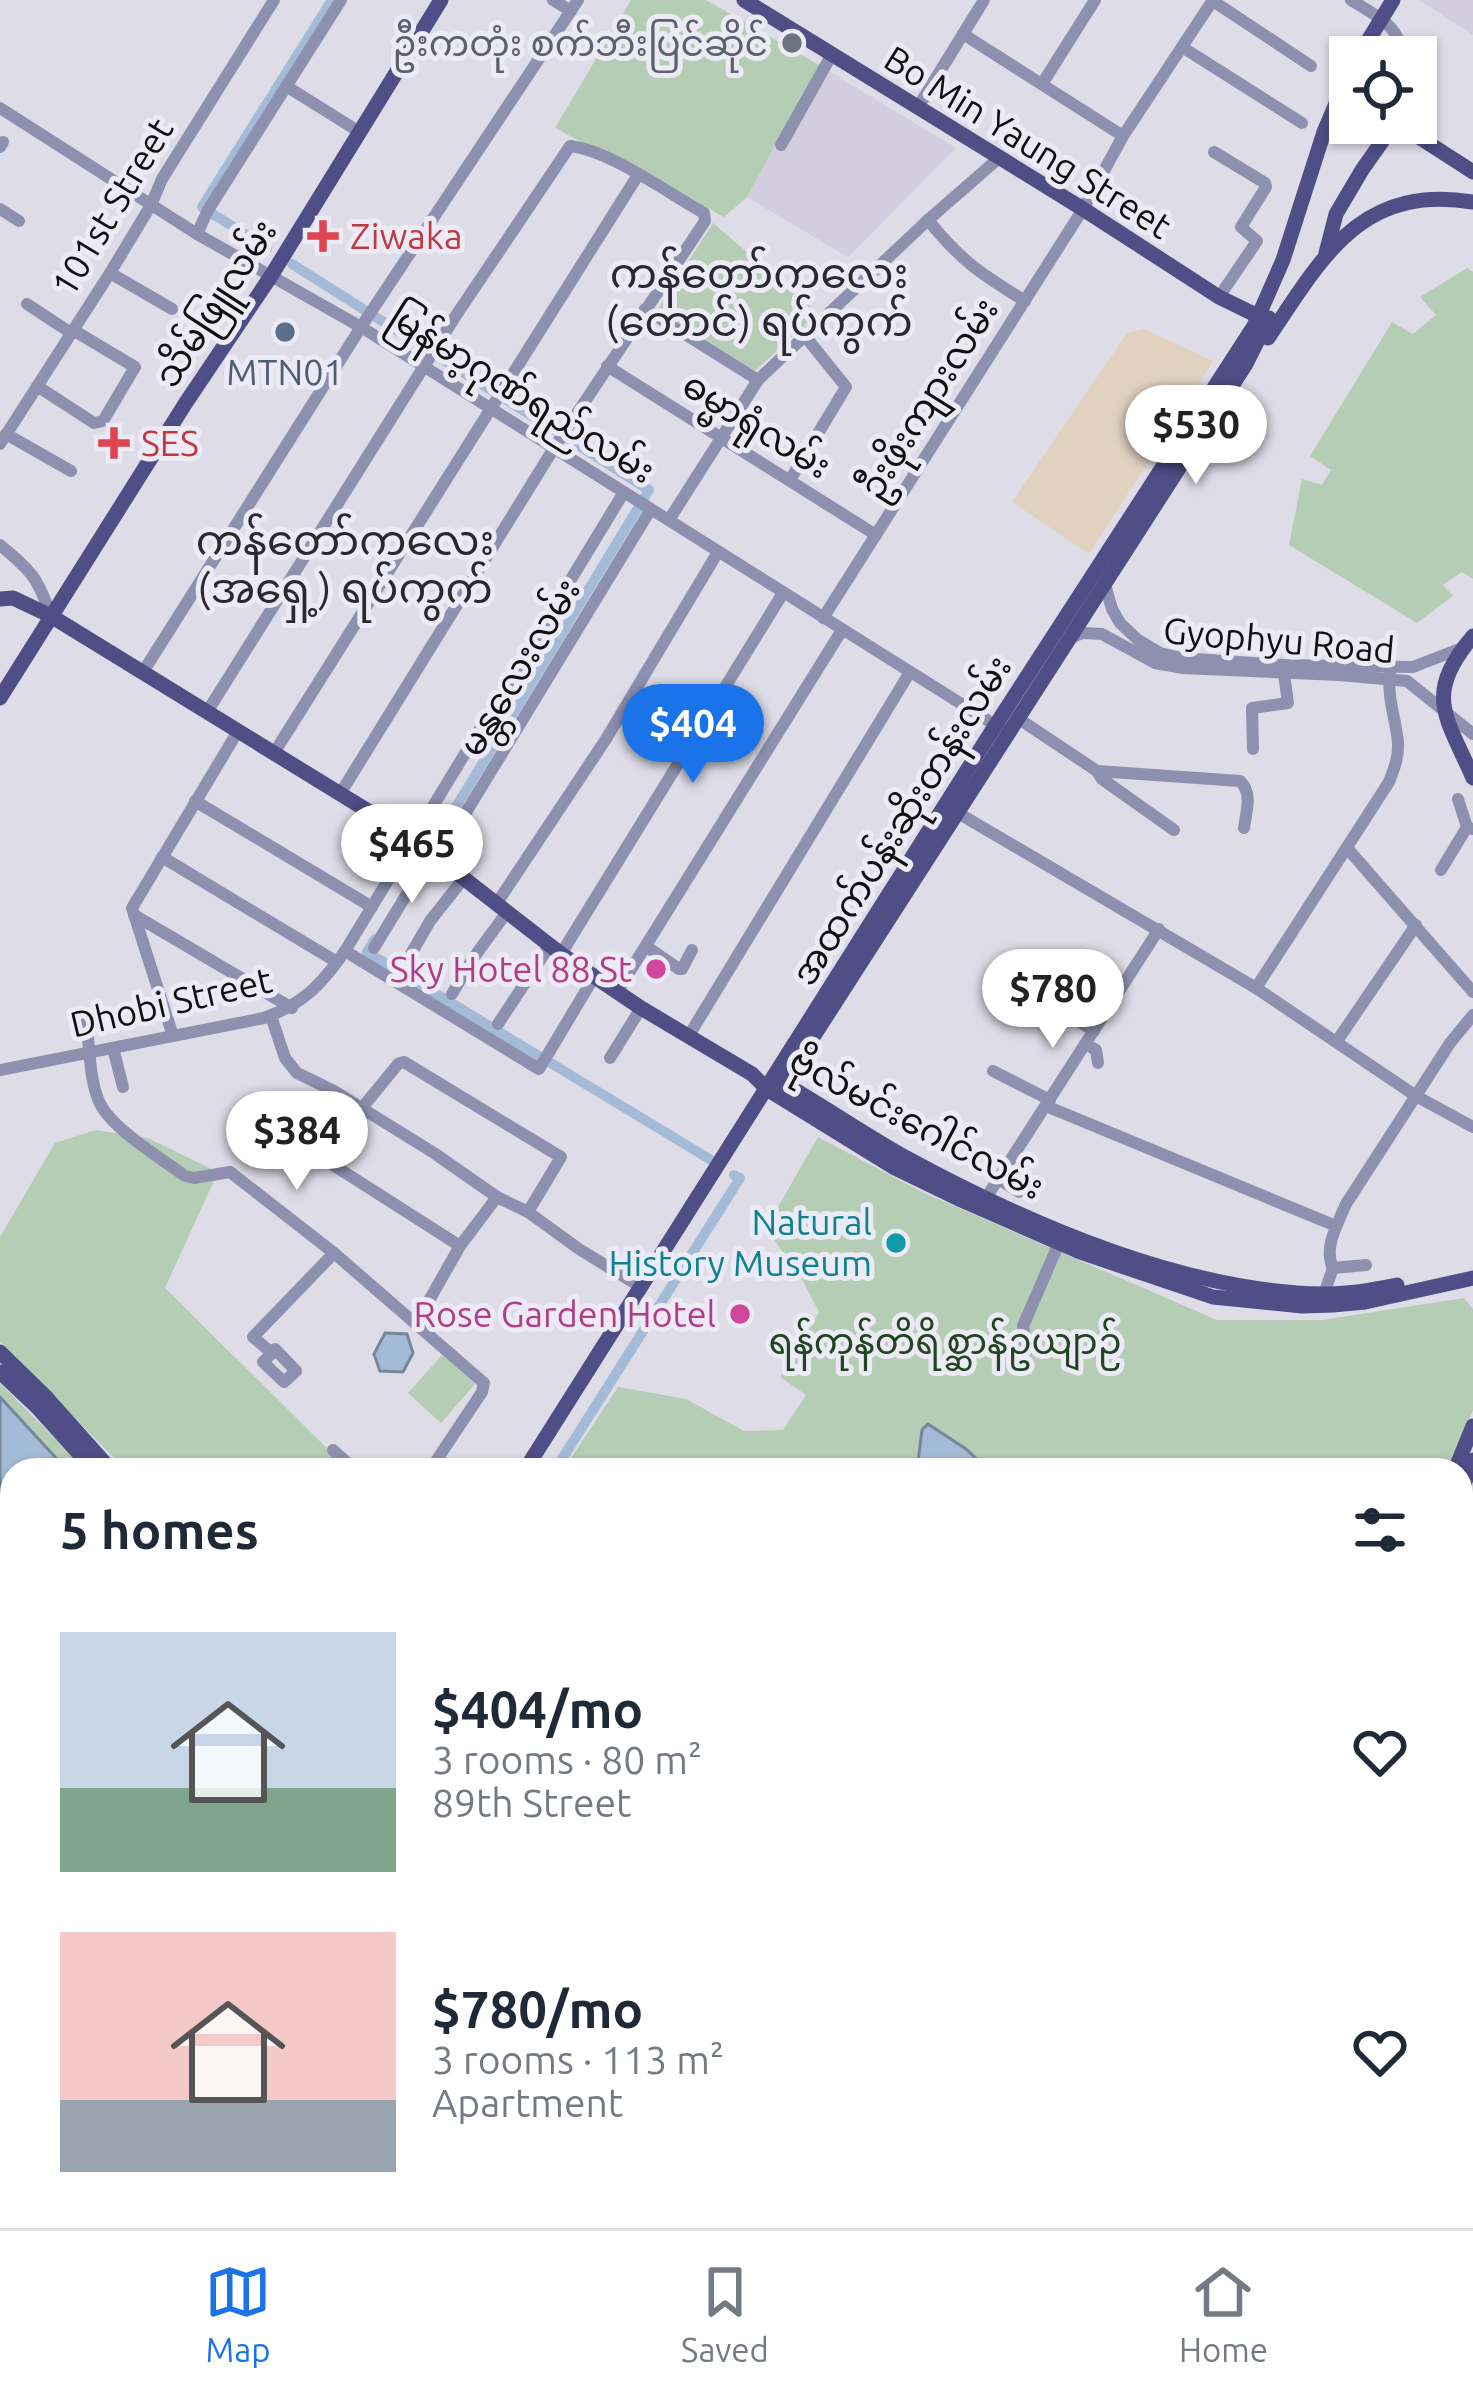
<!DOCTYPE html>
<html lang="en">
<head>
<meta charset="utf-8">
<style>
	body { margin:0; font-family:Ubuntu,"Noto Sans Myanmar",sans-serif; background:#f2f2f3; color:#1f2937; height:100vh; display:flex; flex-direction:column; font-size:45px; white-space:nowrap }
	* { box-sizing:border-box; margin:0 }
	p { font-size:39px; color:#747a83 }
	.icon { flex:none; width:66px; height:66px; fill:none; stroke:currentColor; stroke-width:2; stroke-linecap:round; stroke-linejoin:round }
	.map { position:relative; flex:1; overflow:hidden }
	.details { position:absolute; left:0px; top:1458px; width:1473px; height:771px; display:flex; flex-direction:column; background:#fff; border-radius:36px 36px 0 0; box-shadow:0 3px 9px #0004 }
	.details>* { flex:none }
	.fabs { position:absolute; left:1329px; top:36px; display:grid; gap:24px }
	.fabs a { display:grid; place-items:center; width:108px; height:108px; border-radius:0px; background:#fff; box-shadow:0 3px 9px #0004; font-size:60px }
	.price { position:absolute; translate:-50% -102px; padding:0 27px; border-radius:42px; background:#fff; color:#222; font-size:39px; line-height:78px; filter:drop-shadow(0 3px 6px #0008) }
	.price::after { content:''; position:absolute; left:50%; top:72px; width:36px; height:27px; margin-left:-18px; background:inherit; clip-path:polygon(0 0,100% 0,50% 100%) }
	.price.active { background:#1a73e8; color:#fff }
	ul { padding:0; list-style:none }
	li { display:flex; align-items:center; gap:36px; height:300px; padding:0 60px }
	li span { display:grid; place-items:center; flex:none; width:336px; height:240px; border-radius:0px; color:#555 }
	li>.icon { margin-inline-start:auto }
	span .icon { width:144px; height:144px; fill:#fffc; stroke-width:1 }
	li b { font-size:51px }
	h2 { display:flex; justify-content:space-between; align-items:center; height:144px; padding:0 60px; font-size:51px }
	.dock { display:flex; justify-content:space-around; align-items:center; height:168px; border-top:3px solid #e0e1e3; background:#fff; font-size:33px; color:#747a83 }
	.dock a { display:grid; justify-items:center; gap:6px }
	.dock .active { color:#1a73e8 }
	.map>svg:first-child { display:block }
</style>
</head>
<body>
<div class="map">
<svg width="1473" height="2228" viewBox="0 0 1473 2228">
	<rect width="100%" height="100%" fill="#dedce7"/>
	<g fill="#d2cedf">
		<path d="M 1419,0 L 1473,0 L 1473,35 Z"/>
		<path d="M 819,65 L 956,148 L 848,257 L 747,197 Z"/>
	</g>
	<path fill="#e1d2c0" d="M 1144,329 L 1213,361 L 1089,554 L 1012,502 L 1127,333 Z"/>
	<g fill="#b6cdb5">
		<path d="M 631,0 L 706,0 L 819,65 L 747,197 L 724,217 L 555,128 Z"/>
		<path d="M 713,223 L 818,313 L 755,371 L 658,309 Z"/>
		<path d="M 1467,268 L 1473,272 L 1473,579 L 1462,572 L 1443,585 L 1453,596 L 1417,623 L 1289,545 L 1302,479 L 1322,485 L 1331,470 L 1310,456 L 1392,322 L 1413,334 L 1436,315 L 1420,297 Z"/>
		<path d="M 96,1130 L 148,1138 L 218,1172 L 165,1288 L 349,1470 L 126,1470 L 0,1342 L 0,1237 L 55,1143 Z"/>
		<path d="M 818,1137 L 922,1192 L 1217,1320 L 1322,1320 L 1464,1298 L 1473,1309 L 1473,1410 L 1447,1470 L 563,1470 L 618,1387 L 686,1399 L 744,1431 L 783,1430 L 806,1395 L 780,1377 L 819,1312 L 803,1281 L 766,1228 Z"/>
		<path d="M 443,1354 L 475,1384 L 441,1423 L 408,1393 Z"/>
		<path d="M 0,1383 L 86,1470 L 67,1470 L 0,1397 Z"/>
		<path d="M 0,1918 L 12,1951 L 12,2197 L 0,2189 Z"/>
		<path d="M 572,2217 L 691,2217 L 691,2226 L 581,2228 Z"/>
		<path d="M 864,2217 L 1159,2217 L 1150,2228 L 876,2228 Z"/>
	</g>
	<g fill="#a4bbd7" stroke="#78879c" stroke-width="3">
		<path d="M 385,1333 L 407,1334 L 413,1353 L 403,1372 L 380,1371 L 374,1354 Z"/>
		<path d="M 0,1397 L 67,1470 L 12,1470 L 12,1951 L 0,1918 Z"/>
		<path d="M 928,1424 L 966,1449 L 988,1470 L 917,1470 L 922,1430 Z"/>
		<path d="M 0,2052 L 12,2055 L 12,2131 L 0,2141 Z"/>
		<path d="M 0,2190 L 12,2197 L 12,2217 L 572,2217 L 581,2228 L 0,2228 Z"/>
		<path d="M 691,2217 L 797,2217 L 811,2228 L 689,2228 Z"/>
	</g>
	<g fill="none" stroke-linecap="round" stroke-linejoin="round">
		<g stroke="#a4bbd7" stroke-width="10">
			<path d="M 267,248 L 202,207 L 332,0"/>
			<path d="M 292,264 L 649,490 L 437,838"/>
			<path d="M 375,939 L 367,952 L 711,1160"/>
			<path d="M 555,1470 L 740,1178 L 734,1175"/>
		</g>
		<g stroke="#8e90b0" stroke-width="12">
			<path d="M 553,0 L 571,11"/>
			<path d="M 1351,0 C 1373,14 1404,27 1401,57"/>
			<path d="M 1213,1 L 1311,66"/>
			<path d="M 963,34 L 1123,136"/>
			<path d="M 1182,47 L 1302,123"/>
			<path d="M 1042,84 L 1095,0"/>
			<path d="M 286,86 L 358,131"/>
			<path d="M 918,107 L 984,0"/>
			<path d="M 0,108 L 197,234 L 361,327 L 1003,730"/>
			<path d="M 781,145 L 831,56"/>
			<path d="M 0,147 L 3,142"/>
			<path d="M 1214,152 L 1265,183 L 1266,187 L 1241,227 L 1257,241 L 1219,297"/>
			<path d="M 0,209 L 19,221"/>
			<path d="M 928,220 C 961,261 981,274 1025,301"/>
			<path d="M 197,234 L 208,210 L 341,0"/>
			<path d="M 110,273 L 172,309"/>
			<path d="M 27,304 L 71,333"/>
			<path d="M 645,309 L 758,380"/>
			<path d="M 607,366 L 876,535"/>
			<path d="M 37,386 L 94,423 L 103,421 L 135,367 L 73,330"/>
			<path d="M 6,434 L 71,471"/>
			<path d="M 0,444 L 110,273 L 151,205 L 162,179 L 274,0"/>
			<path d="M 790,480 L 846,387 L 805,336"/>
			<path d="M 669,520 L 758,380 L 928,220 L 999,158"/>
			<path d="M 0,545 C 32,572 37,576 51,616"/>
			<path d="M 1104,581 L 1112,609 L 1120,623 L 1138,640 L 1160,653 L 1181,658 L 1284,665 L 1413,667 L 1462,648"/>
			<path d="M 823,618 L 1083,209 L 1123,136 L 1213,0"/>
			<path d="M 1070,638 L 1083,633 L 1102,634 L 1155,663 L 1183,668 L 1339,675 L 1407,681 L 1473,734"/>
			<path d="M 143,672 L 361,327 L 578,0"/>
			<path d="M 207,712 L 455,317 L 570,146 C 609,150 668,193 704,213 L 705,221 L 554,448 L 340,794"/>
			<path d="M 1019,719 L 1097,771 L 1240,781 C 1253,793 1246,812 1244,828"/>
			<path d="M 1253,749 L 1252,708 L 1288,703 L 1284,674"/>
			<path d="M 274,753 L 638,175"/>
			<path d="M 1097,771 L 1102,779 L 1174,830"/>
			<path d="M 1458,799 L 1467,827 L 1472,829"/>
			<path d="M 195,801 L 372,907"/>
			<path d="M 958,813 L 1256,988 L 1416,1096 L 1473,1127"/>
			<path d="M 1347,848 L 1473,992"/>
			<path d="M 162,857 L 337,962"/>
			<path d="M 1441,870 L 1467,827"/>
			<path d="M 497,903 L 606,739 L 718,552"/>
			<path d="M 134,915 L 292,1008"/>
			<path d="M 647,947 L 679,969 L 682,969 L 692,950"/>
			<path d="M 374,948 L 419,874 L 465,814 L 651,509"/>
			<path d="M 345,951 L 539,1069 L 594,977"/>
			<path d="M 561,954 L 783,593"/>
			<path d="M 404,966 L 430,921 L 464,878"/>
			<path d="M 1002,974 L 1094,1031"/>
			<path d="M 1256,988 L 1389,782 C 1394,769 1399,757 1398,742 C 1395,715 1387,699 1390,671"/>
			<path d="M 617,992 L 842,630"/>
			<path d="M 452,994 L 472,960 L 507,912"/>
			<path d="M 271,1016 L 285,1058 L 297,1073 L 334,1091 L 434,1153 L 497,1197 L 528,1212 L 561,1157 L 404,1062 L 398,1064 L 362,1108"/>
			<path d="M 86,1023 C 90,1047 89,1076 98,1099 C 108,1127 161,1158 185,1176 L 194,1178 L 230,1172 L 334,1253 L 484,1383 L 482,1392 L 430,1470"/>
			<path d="M 498,1024 L 550,945"/>
			<path d="M 173,1036 L 132,908 L 238,731"/>
			<path d="M 688,1037 L 910,672"/>
			<path d="M 1337,1041 L 1416,925"/>
			<path d="M 1086,1044 L 1096,1050 L 1098,1063"/>
			<path d="M 113,1048 L 123,1087"/>
			<path d="M 610,1058 L 641,1008"/>
			<path d="M 0,1070 L 264,1018 C 303,1004 321,985 345,951 L 624,492"/>
			<path d="M 993,1071 L 1050,1100"/>
			<path d="M 339,1094 C 327,1118 314,1138 330,1163 L 460,1246"/>
			<path d="M 1046,1106 L 1336,1226"/>
			<path d="M 998,1179 L 1019,1192"/>
			<path d="M 986,1198 L 1159,929"/>
			<path d="M 528,1212 L 579,1249 L 641,1287"/>
			<path d="M 1333,1268 L 1366,1265"/>
			<path d="M 1324,1294 L 1333,1268 C 1323,1248 1338,1223 1346,1204 L 1450,1043 L 1473,1015"/>
			<path d="M 427,1304 L 460,1246 L 497,1197"/>
			<path d="M 1027,1351 L 1023,1326 L 1059,1243"/>
			<path d="M 272,1353 L 263,1362 L 284,1382 L 296,1371 L 275,1349 L 272,1353 L 253,1337 L 334,1253"/>
			<path d="M 333,1450 L 355,1470"/>
			<path d="M 1461,1723 L 1473,1729"/>
			<path d="M 1100,2228 L 1107,2217"/>
		</g>
		<g stroke="#4f4e86" stroke-width="15">
			<path d="M 744,0 L 1083,209 L 1219,297 L 1264,319"/>
			<path d="M 1358,57 L 1393,0"/>
			<path d="M 1397,123 L 1473,172"/>
			<path d="M 1326,253 L 1336,214 L 1362,170 L 1395,123"/>
			<path d="M 1268,338 C 1323,257 1360,184 1473,202"/>
			<path d="M 0,599 L 13,598 L 51,616 L 412,838 L 561,954 L 641,1008 L 752,1074 L 767,1089 L 895,1168 L 961,1200 L 1080,1252 L 1213,1297 L 1302,1306 L 1333,1305 L 1365,1302 L 1473,1278"/>
			<path d="M 1473,636 C 1423,695 1446,716 1473,778"/>
			<path d="M 0,698 L 185,404 L 271,276 L 441,0"/>
			<path d="M 778,1080 C 820,1104 861,1132 903,1156 C 1026,1223 1182,1292 1324,1294 C 1348,1294 1373,1290 1397,1285"/>
			<path d="M 777,1093 L 1246,364 L 1269,318"/>
			<path d="M 0,1352 L 45,1396 L 111,1470"/>
			<path d="M 0,1372 L 37,1407 L 94,1470"/>
			<path d="M 525,1470 L 995,726 L 1254,326 L 1283,260 L 1324,132 L 1350,71"/>
			<path d="M 1455,1470 L 1473,1426"/>
			<path d="M 1461,1492 L 1473,1460"/>
			<path d="M 826,2217 L 839,2228"/>
			<path d="M 1170,2228 L 1178,2217"/>
			<path d="M 1190,2228 L 1198,2217"/>
		</g>
	</g>
	<circle fill="#6b7280" stroke="#eceaf4" stroke-width="4.5" cx="792" cy="43" r="12"/>
	<g fill="#e0444e" stroke="#eceaf4" stroke-width="4.5">
		<path d="M317 218h12v12h12v12h-12v12h-12v-12h-12v-12h12z"/>
		<path d="M108 425h12v12h12v12h-12v12h-12v-12h-12v-12h12z"/>
	</g>
	<circle fill="#5c6f8a" stroke="#eceaf4" stroke-width="4.5" cx="285" cy="332" r="12"/>
	<g fill="#d1479c" stroke="#eceaf4" stroke-width="4.5">
		<circle cx="656" cy="969" r="12"/>
		<circle cx="740" cy="1314" r="12"/>
	</g>
	<circle fill="#0f9aa8" stroke="#eceaf4" stroke-width="4.5" cx="896" cy="1243" r="12"/>
	<g text-anchor="middle" stroke-width="10" stroke-linejoin="round" paint-order="stroke">
		<g font-size="36" fill="#5b616d" stroke="#eceaf4" text-anchor="end">
			<text x="768" y="56">ဦးကတုံး စက်ဘီးပြင်ဆိုင်</text>
		</g>
		<g font-size="36" fill="#100f13" stroke="#eceaf4">
			<text transform="translate(1028 142) rotate(32)" y="13">Bo Min Yaung Street</text>
			<text transform="translate(112 207) rotate(-59)" y="13">101st Street</text>
			<text transform="translate(215 303) rotate(-57)" y="13">သိမ်ဖြူလမ်း</text>
			<text transform="translate(522 393) rotate(32)" y="13">မြန်မာ့ဂုဏ်ရည်လမ်း</text>
			<text transform="translate(928 398) rotate(-58)" y="13">ဦးဖိုးကျားလမ်း</text>
			<text transform="translate(757 425) rotate(32)" y="13">ဓမ္မာရုံလမ်း</text>
			<text transform="translate(1279 640) rotate(5)" y="13">Gyophyu Road</text>
			<text transform="translate(519 667) rotate(-59)" y="13">မန္တလေးလမ်း</text>
			<text transform="translate(901 820) rotate(-58)" y="13">အထက်ပန်းဆိုးတန်းလမ်း</text>
			<text transform="translate(171 1002) rotate(-13)" y="13">Dhobi Street</text>
			<text transform="translate(917 1123) rotate(28)" y="13">ဗိုလ်မင်းဂေါင်လမ်း</text>
		</g>
		<g font-size="36" fill="#be3a42" stroke="#eceaf4" text-anchor="start">
			<text x="350" y="249">Ziwaka</text>
			<text x="141" y="456">SES</text>
		</g>
		<g font-size="36" fill="#4e5e75" stroke="#eceaf4">
			<text x="285" y="385">MTN01</text>
		</g>
		<g font-size="36" fill="#b23c85" stroke="#eceaf4" text-anchor="end">
			<text x="632" y="982">Sky Hotel 88 St</text>
			<text x="716" y="1327">Rose Garden Hotel</text>
		</g>
		<g font-size="36" fill="#0d838f" stroke="#eceaf4" text-anchor="end">
			<text x="872" y="1235">Natural<tspan x="872" dy="41">History Museum</tspan></text>
		</g>
		<g font-size="36" fill="#1f4620" stroke="#eceaf4">
			<text x="945" y="1354">ရန်ကုန်တိရိစ္ဆာန်ဥယျာဉ်</text>
		</g>
		<g font-size="42" fill="#2a2830" stroke="#eceaf4">
			<text x="759" y="288">ကန်တော်ကလေး<tspan x="759" dy="48">(တောင်) ရပ်ကွက်</tspan></text>
			<text x="345" y="555">ကန်တော်ကလေး<tspan x="345" dy="48">(အရှေ့) ရပ်ကွက်</tspan></text>
		</g>
	</g>
</svg>
<div class="fabs">
<a><svg class="icon" aria-label="locate" viewBox="0 0 24 24"><circle cx="12" cy="12" r="6"/><path d="M12 2v4M12 18v4M2 12h4M18 12h4"/></svg></a>
</div>
<b class="price" style="left:1196px;top:487px">$530</b>
<b class="price active" style="left:693px;top:786px">$404</b>
<b class="price" style="left:412px;top:906px">$465</b>
<b class="price" style="left:1053px;top:1051px">$780</b>
<b class="price" style="left:297px;top:1193px">$384</b>
<section class="details">
<h2>5 homes<svg class="icon" aria-label="filters" viewBox="0 0 24 24"><path d="M4 7h16M4 17h16"/><circle cx="9" cy="7" r="2"/><circle cx="15" cy="17" r="2"/></svg></h2>
<ul>
<li><span style="background:linear-gradient(#c9d6e8 65%,#7fa58c 0)"><svg class="icon" aria-label="home" viewBox="0 0 24 24"><path d="M3 11l9-7 9 7M6 9v11h12V9"/></svg></span><div><b>$404/mo</b><p>3 rooms · 80 m²</p><p>89th Street</p></div><svg class="icon" aria-label="heart" viewBox="0 0 24 24"><path d="M12 20l-8-8c-3-5 5-10 8-4 3-6 11-1 8 4z"/></svg></li>
<li><span style="background:linear-gradient(#f6c9c9 70%,#9aa5b1 0)"><svg class="icon" aria-label="home" viewBox="0 0 24 24"><path d="M3 11l9-7 9 7M6 9v11h12V9"/></svg></span><div><b>$780/mo</b><p>3 rooms · 113 m²</p><p>Apartment</p></div><svg class="icon" aria-label="heart" viewBox="0 0 24 24"><path d="M12 20l-8-8c-3-5 5-10 8-4 3-6 11-1 8 4z"/></svg></li>
</ul>
</section>
</div>
<nav class="dock">
<a class="active"><svg class="icon" aria-label="map" viewBox="0 0 24 24"><path d="M3 6l6-2 6 2 6-2v14l-6 2-6-2-6 2zM9 4v14M15 6v14"/></svg>Map</a>
<a><svg class="icon" aria-label="saved" viewBox="0 0 24 24"><path d="M7 4h10v16l-5-4-5 4z"/></svg>Saved</a>
<a><svg class="icon" aria-label="home" viewBox="0 0 24 24"><path d="M3 11l9-7 9 7M6 9v11h12V9"/></svg>Home</a>
</nav>
</body>
</html>
